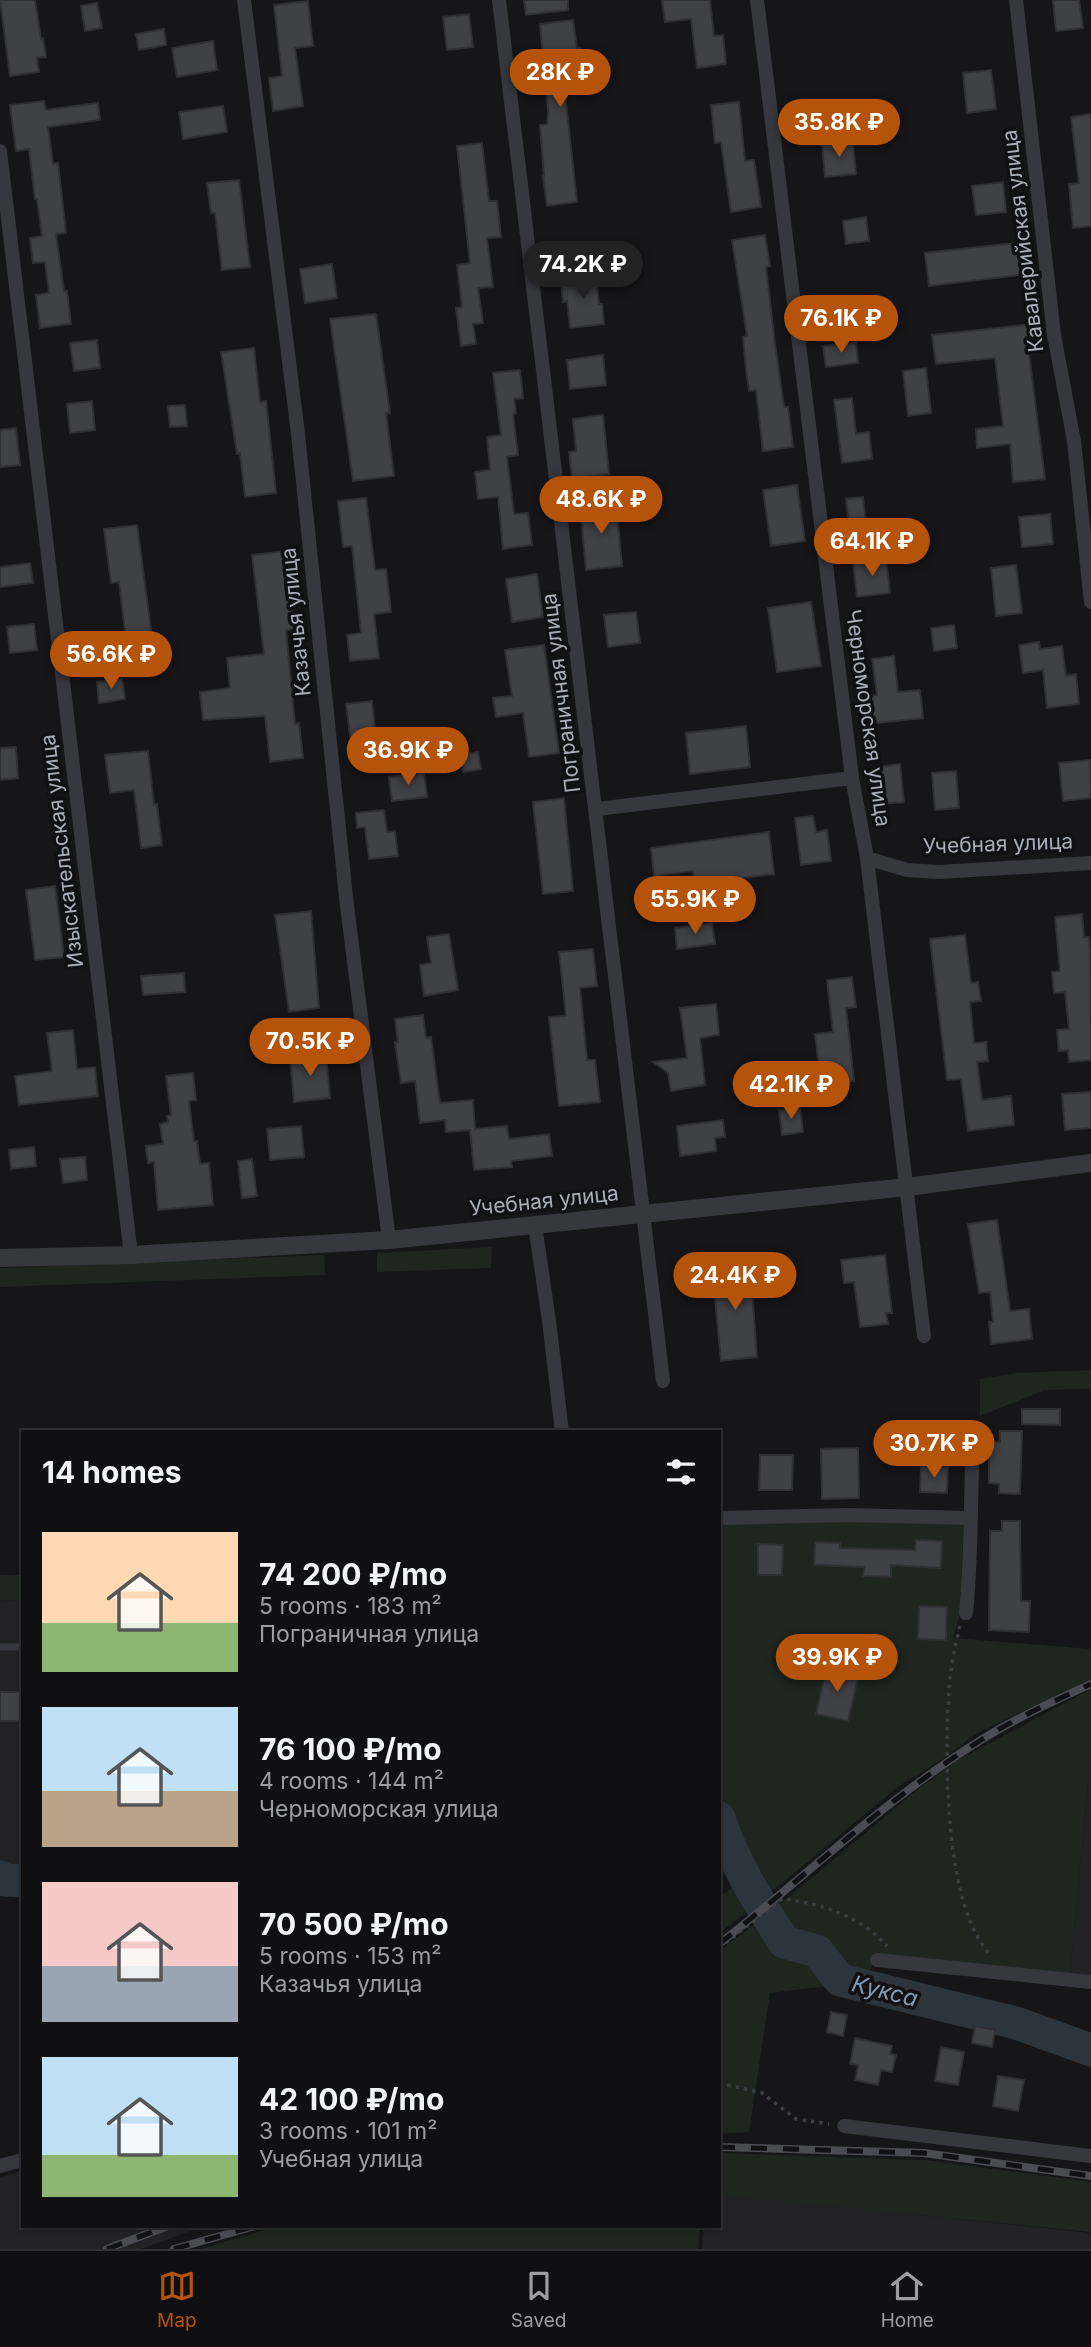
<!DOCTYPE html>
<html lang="en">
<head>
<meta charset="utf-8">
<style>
	body { margin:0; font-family:Inter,sans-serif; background:#1e1e20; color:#f1f3f6; height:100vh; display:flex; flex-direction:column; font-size:26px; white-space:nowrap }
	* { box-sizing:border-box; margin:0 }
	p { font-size:23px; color:#9c9d9f }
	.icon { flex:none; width:38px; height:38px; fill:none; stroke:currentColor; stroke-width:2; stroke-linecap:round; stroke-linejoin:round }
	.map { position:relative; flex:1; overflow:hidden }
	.side { position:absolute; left:21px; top:1430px; width:700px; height:798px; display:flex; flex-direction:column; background:#101012; border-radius:0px; box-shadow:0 2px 5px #0004,0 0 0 2px #303032 }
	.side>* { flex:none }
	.price { position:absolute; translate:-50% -60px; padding:0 16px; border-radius:24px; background:#b45309; color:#fff; font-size:23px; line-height:46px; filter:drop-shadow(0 2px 4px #0008) }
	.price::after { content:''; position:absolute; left:50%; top:42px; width:21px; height:16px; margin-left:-10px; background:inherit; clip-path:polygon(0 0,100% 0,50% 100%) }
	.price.selected { background:#222; color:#fff }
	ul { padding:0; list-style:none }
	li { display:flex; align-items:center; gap:21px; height:175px; padding:0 21px }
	li span { display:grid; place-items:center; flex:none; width:196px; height:140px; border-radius:0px; color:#555 }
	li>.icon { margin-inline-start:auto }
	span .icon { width:84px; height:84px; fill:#fffc; stroke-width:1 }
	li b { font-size:30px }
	h2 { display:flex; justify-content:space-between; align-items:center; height:84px; padding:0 21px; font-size:30px }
	.dock { display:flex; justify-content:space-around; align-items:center; height:98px; border-top:2px solid #303032; background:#101012; font-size:19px; color:#9c9d9f }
	.dock a { display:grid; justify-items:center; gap:4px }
	.dock .selected { color:#b45309 }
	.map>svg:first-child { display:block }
</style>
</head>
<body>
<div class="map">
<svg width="1091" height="2249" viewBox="0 0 1091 2249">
	<rect width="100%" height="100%" fill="#161618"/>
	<g fill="#222225">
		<path d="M 0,1600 L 23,1601 L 23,1874 L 7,1875 L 0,1870 Z"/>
		<path d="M 1091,1749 L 1091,1977 L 1070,1975 Z"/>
		<path d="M 23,2171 L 23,2226 L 195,2226 L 196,2229 L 141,2249 L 0,2249 L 0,2177 Z"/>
		<path d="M 723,2194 L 1091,2233 L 1091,2249 L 702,2249 L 703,2226 L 719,2226 L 719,2195 Z"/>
	</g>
	<g fill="#1e261f">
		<path d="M 492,1247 L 491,1268 L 377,1272 L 377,1253 Z"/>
		<path d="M 324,1255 L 325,1275 L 0,1287 L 0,1268 Z"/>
		<path d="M 1091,1370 L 1091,1389 L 1045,1390 L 980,1416 L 980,1379 L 1017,1373 Z"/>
		<path d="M 857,1521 L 963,1525 L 962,1607 L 953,1638 L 1091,1649 L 1091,1679 L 977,1733 L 943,1759 L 899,1786 L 764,1898 L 735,1835 L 719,1791 L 719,1523 Z"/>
		<path d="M 0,1575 L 23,1575 L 23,1601 L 0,1600 Z"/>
		<path d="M 1091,1689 L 1091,1749 L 1070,1975 L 876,1954 L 868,1975 L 841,1967 L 827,1948 L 790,1935 L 773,1910 L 911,1795 L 956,1761 Z"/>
		<path d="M 738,1884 L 752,1908 L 719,1933 L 719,1897 Z"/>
		<path d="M 758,1921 C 777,1949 781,1954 815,1958 L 835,1985 L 770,1993 L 749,2132 L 719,2134 L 719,1952 Z"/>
		<path d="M 719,2153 L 925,2160 L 1091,2182 L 1091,2232 L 719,2195 Z"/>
		<path d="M 279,2226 L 700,2226 L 698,2249 L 200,2249 Z"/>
	</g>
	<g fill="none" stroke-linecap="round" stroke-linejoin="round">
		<g stroke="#2c353c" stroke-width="33">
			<path d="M 719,1818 C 734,1864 759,1902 784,1942 L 817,1951 L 840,1980 L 1016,2023 L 1091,2050"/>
			<path d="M 0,1877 L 4,1880 L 23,1881"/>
		</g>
	</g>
	<g fill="#404145" stroke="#303034" stroke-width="2">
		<path d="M 0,0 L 35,0 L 41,39 L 43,38 L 46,57 L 37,58 L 39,72 L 10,76 Z"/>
		<path d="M 524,0 L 568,0 L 568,10 L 526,15 Z"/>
		<path d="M 662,0 L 710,0 L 714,36 L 723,35 L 726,64 L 697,68 L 691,19 L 665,22 Z"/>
		<path d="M 1053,0 L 1079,0 L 1083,28 L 1056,31 Z"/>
		<path d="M 308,1 L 313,46 L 295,48 L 303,106 L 273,111 L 269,78 L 282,76 L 274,5 Z"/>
		<path d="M 97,3 L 102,28 L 85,31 L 81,6 Z"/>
		<path d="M 469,14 L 473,47 L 447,50 L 443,17 Z"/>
		<path d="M 573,20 L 577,49 L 580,48 L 585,91 L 565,94 L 577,202 L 547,206 L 543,176 L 544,176 L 540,125 L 547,124 L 548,111 L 540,24 Z"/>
		<path d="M 164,29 L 166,45 L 139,50 L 136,34 Z"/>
		<path d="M 213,41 L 217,70 L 177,77 L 172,48 Z"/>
		<path d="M 991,70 L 996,109 L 967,113 L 963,73 Z"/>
		<path d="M 44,101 L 46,110 L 98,103 L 100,120 L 48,127 L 53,164 L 58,163 L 66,233 L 56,234 L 64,291 L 67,291 L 71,324 L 40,328 L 36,295 L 49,293 L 45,262 L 33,263 L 30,238 L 42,236 L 37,199 L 35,199 L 29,149 L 16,151 L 10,105 Z"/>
		<path d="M 739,102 L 745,161 L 754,160 L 761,207 L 731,212 L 721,142 L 715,143 L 711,105 Z"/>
		<path d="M 223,106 L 227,132 L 183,139 L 179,112 Z"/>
		<path d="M 1091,114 L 1091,226 L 1073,228 L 1069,184 L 1079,183 L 1071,117 Z"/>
		<path d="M 853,141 L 856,174 L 825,177 L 822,144 Z"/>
		<path d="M 482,143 L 489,201 L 497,201 L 501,237 L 487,238 L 493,287 L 478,288 L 483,323 L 473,324 L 476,344 L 461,346 L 456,308 L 462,307 L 457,265 L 470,263 L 457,146 Z"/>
		<path d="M 239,180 L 250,267 L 222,270 L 215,213 L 211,213 L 207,183 Z"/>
		<path d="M 1003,182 L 1006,212 L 976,215 L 972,186 Z"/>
		<path d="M 866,217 L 869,241 L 846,244 L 843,221 Z"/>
		<path d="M 765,235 L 770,266 L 766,267 L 775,344 L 784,407 L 788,407 L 793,447 L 763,451 L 756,390 L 749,391 L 746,370 L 743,337 L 747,336 L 732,240 Z"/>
		<path d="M 1024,242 L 1028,274 L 929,286 L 925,253 Z"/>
		<path d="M 332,264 L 337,298 L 305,303 L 300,269 Z"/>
		<path d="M 596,275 L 599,304 L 602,304 L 604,324 L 570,328 L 567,301 L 563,302 L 561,279 Z"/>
		<path d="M 376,314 L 390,413 L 386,413 L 394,476 L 353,481 L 330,319 Z"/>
		<path d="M 1033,324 L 1037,353 L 1029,354 L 1045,479 L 1013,482 L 1010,444 L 977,448 L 976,429 L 1003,426 L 995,358 L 936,364 L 932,335 Z"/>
		<path d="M 97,340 L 100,368 L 74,371 L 70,343 Z"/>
		<path d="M 856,343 L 858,363 L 826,367 L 823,346 Z"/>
		<path d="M 254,348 L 260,402 L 266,401 L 276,493 L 245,497 L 240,453 L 237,454 L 221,352 Z"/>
		<path d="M 603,355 L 606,385 L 570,389 L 567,360 Z"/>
		<path d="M 926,368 L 931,413 L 908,416 L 903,371 Z"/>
		<path d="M 520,370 L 523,398 L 514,399 L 516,413 L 513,414 L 518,455 L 507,457 L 514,514 L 528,513 L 532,545 L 503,549 L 498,497 L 478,499 L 475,472 L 490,470 L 487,437 L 501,435 L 493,373 Z"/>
		<path d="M 852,398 L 856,434 L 869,432 L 872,459 L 842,463 L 834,400 Z"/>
		<path d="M 92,401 L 95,430 L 70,433 L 67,404 Z"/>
		<path d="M 185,405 L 187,426 L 170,427 L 168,406 Z"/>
		<path d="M 603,415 L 609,474 L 572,478 L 569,452 L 576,451 L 573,419 Z"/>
		<path d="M 16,428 L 20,465 L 0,467 L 0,430 Z"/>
		<path d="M 797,485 L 805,541 L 771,546 L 763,490 Z"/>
		<path d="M 863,497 L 866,524 L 849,526 L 846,499 Z"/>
		<path d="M 366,498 L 375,570 L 386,569 L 391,612 L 374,614 L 379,658 L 350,661 L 347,635 L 361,633 L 352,546 L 343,547 L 338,501 Z"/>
		<path d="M 616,503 L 622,566 L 586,570 L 580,507 Z"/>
		<path d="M 1050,514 L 1053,544 L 1022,547 L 1019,517 Z"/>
		<path d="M 137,525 L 152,637 L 126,640 L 119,582 L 111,583 L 104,529 Z"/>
		<path d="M 285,551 L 294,629 L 286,630 L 295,724 L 299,723 L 303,758 L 270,762 L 265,716 L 203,720 L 200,692 L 230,688 L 227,658 L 264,654 L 252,555 Z"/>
		<path d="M 886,558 L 890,593 L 857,597 L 853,562 Z"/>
		<path d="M 30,563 L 33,583 L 0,587 L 0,567 Z"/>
		<path d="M 1016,565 L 1022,613 L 996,616 L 991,568 Z"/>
		<path d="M 537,574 L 543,617 L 512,622 L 506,579 Z"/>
		<path d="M 811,602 L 821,666 L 777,672 L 768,608 Z"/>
		<path d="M 636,612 L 640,643 L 608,647 L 604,615 Z"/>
		<path d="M 34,624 L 37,650 L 10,653 L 7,627 Z"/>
		<path d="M 954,625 L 957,648 L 934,651 L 931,628 Z"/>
		<path d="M 1039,642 L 1040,649 L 1062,646 L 1066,676 L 1076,674 L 1079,704 L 1047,708 L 1043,670 L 1023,673 L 1019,645 Z"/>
		<path d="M 544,645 L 559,753 L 529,757 L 523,713 L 496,717 L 493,698 L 512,696 L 505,650 Z"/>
		<path d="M 894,656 L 898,692 L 920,690 L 923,718 L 868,724 L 865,696 L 877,695 L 872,659 Z"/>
		<path d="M 122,679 L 125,699 L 99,703 L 97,682 Z"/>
		<path d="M 372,701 L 376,740 L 351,743 L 346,704 Z"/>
		<path d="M 746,726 L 750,767 L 690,774 L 686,733 Z"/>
		<path d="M 16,747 L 18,778 L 0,780 L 0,748 Z"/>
		<path d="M 148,751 L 154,805 L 157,804 L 162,845 L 141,848 L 134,790 L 110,793 L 105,755 Z"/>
		<path d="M 478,752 L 481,769 L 463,772 L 461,755 Z"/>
		<path d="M 1090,760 L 1091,798 L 1063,801 L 1059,763 Z"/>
		<path d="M 900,764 L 904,802 L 882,804 L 877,767 Z"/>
		<path d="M 956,771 L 959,808 L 935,810 L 932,773 Z"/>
		<path d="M 424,773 L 427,797 L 392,801 L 389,777 Z"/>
		<path d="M 564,798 L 573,891 L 543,894 L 533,802 Z"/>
		<path d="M 384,810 L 387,832 L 395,831 L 398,856 L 369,859 L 365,827 L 357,828 L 356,813 Z"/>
		<path d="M 813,816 L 816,832 L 827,830 L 831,861 L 801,865 L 795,818 Z"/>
		<path d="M 769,832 L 774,874 L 728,880 L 729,892 L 707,895 L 706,885 L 695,886 L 693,871 L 654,876 L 651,848 Z"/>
		<path d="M 55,886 L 64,957 L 35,960 L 26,890 Z"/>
		<path d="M 311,911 L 319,1008 L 289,1012 L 275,915 Z"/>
		<path d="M 1082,914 L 1084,937 L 1089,937 L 1090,951 L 1091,1060 L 1069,1062 L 1068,1050 L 1059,1051 L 1057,1030 L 1069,1029 L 1065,992 L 1054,993 L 1052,972 L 1060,971 L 1055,917 Z"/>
		<path d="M 712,923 L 715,944 L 677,949 L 675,928 Z"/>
		<path d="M 449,934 L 458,990 L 424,996 L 420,965 L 431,963 L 427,937 Z"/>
		<path d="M 965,935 L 971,983 L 978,982 L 981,1001 L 970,1002 L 974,1043 L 986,1042 L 988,1061 L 977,1062 L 982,1100 L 1011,1096 L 1014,1125 L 968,1131 L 961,1079 L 947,1080 L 930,939 Z"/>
		<path d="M 593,949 L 597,986 L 580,988 L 587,1060 L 595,1060 L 600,1102 L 559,1106 L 549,1017 L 566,1016 L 559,952 Z"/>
		<path d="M 184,973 L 185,992 L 143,995 L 141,976 Z"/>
		<path d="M 852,977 L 856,1007 L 846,1008 L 854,1081 L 821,1085 L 815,1034 L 833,1032 L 827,980 Z"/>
		<path d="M 716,1004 L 719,1035 L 700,1038 L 705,1085 L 671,1091 L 668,1073 L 653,1062 L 687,1058 L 680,1008 Z"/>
		<path d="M 423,1015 L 426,1038 L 431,1037 L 440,1103 L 473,1100 L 475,1129 L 507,1126 L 509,1139 L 549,1134 L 552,1156 L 511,1161 L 512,1167 L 474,1170 L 470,1130 L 446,1132 L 445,1120 L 420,1123 L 415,1081 L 401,1083 L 395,1042 L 398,1042 L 395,1019 Z"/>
		<path d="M 73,1030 L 77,1069 L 95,1067 L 98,1096 L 19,1105 L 15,1076 L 52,1071 L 47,1033 Z"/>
		<path d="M 326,1054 L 330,1098 L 294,1102 L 290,1058 Z"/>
		<path d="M 193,1073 L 196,1100 L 189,1101 L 194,1141 L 197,1141 L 200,1164 L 209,1163 L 213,1205 L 158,1210 L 154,1162 L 148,1163 L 146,1146 L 163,1144 L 160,1124 L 168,1122 L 167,1116 L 171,1115 L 166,1076 Z"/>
		<path d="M 1091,1092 L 1091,1128 L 1065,1130 L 1062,1094 Z"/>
		<path d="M 800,1108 L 803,1132 L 782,1135 L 779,1110 Z"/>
		<path d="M 723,1120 L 725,1137 L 715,1138 L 716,1151 L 680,1156 L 677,1126 Z"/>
		<path d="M 301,1126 L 304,1157 L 270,1160 L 267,1129 Z"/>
		<path d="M 34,1147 L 36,1166 L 11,1169 L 9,1150 Z"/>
		<path d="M 85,1157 L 87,1180 L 63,1183 L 60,1159 Z"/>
		<path d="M 252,1159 L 257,1196 L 242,1198 L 238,1161 Z"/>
		<path d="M 997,1220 L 1010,1311 L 1029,1309 L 1032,1339 L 991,1344 L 989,1322 L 993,1322 L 990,1292 L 979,1293 L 968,1224 Z"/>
		<path d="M 885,1255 L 892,1313 L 886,1313 L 888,1324 L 860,1327 L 854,1282 L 844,1283 L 841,1260 Z"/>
		<path d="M 750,1264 L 757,1357 L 721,1361 L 712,1267 Z"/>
		<path d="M 1022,1409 L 1060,1409 L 1060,1425 L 1022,1424 Z"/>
		<path d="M 1000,1431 L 1022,1431 L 1020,1494 L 999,1493 L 999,1484 L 989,1483 L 989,1441 L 1000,1442 Z"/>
		<path d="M 858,1448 L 859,1498 L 822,1499 L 821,1449 Z"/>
		<path d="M 760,1455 L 793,1455 L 792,1490 L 759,1490 Z"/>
		<path d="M 921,1466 L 948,1467 L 947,1493 L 920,1492 Z"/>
		<path d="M 1002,1521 L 1020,1521 L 1021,1601 L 1030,1601 L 1029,1632 L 989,1630 L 990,1531 L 1002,1531 Z"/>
		<path d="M 916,1540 L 942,1541 L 941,1568 L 891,1565 L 891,1577 L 863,1576 L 864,1567 L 814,1565 L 815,1542 L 840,1543 L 840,1548 L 915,1550 Z"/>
		<path d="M 758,1544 L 783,1545 L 782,1575 L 758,1575 Z"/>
		<path d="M 919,1606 L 947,1607 L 946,1640 L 918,1639 Z"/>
		<path d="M 827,1666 L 859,1674 L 848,1721 L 816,1714 Z"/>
		<rect x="0" y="1692" width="23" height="29"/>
		<path d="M 831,2012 L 847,2015 L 843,2036 L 827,2032 Z"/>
		<path d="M 975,2026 L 995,2030 L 992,2047 L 972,2043 Z"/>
		<path d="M 855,2038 L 892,2046 L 890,2054 L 896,2055 L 892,2072 L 881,2070 L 878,2085 L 855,2080 L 858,2065 L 850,2064 Z"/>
		<path d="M 941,2047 L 964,2052 L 958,2085 L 935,2081 Z"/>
		<path d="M 998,2076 L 1024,2080 L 1018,2111 L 993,2106 Z"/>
	</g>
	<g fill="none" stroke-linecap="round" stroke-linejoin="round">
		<g stroke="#3d3f44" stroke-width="3.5" stroke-dasharray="3.5 5" stroke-linecap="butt">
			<path d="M 960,1626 C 955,1647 950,1669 949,1690 C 945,1755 943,1907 991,1955"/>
			<path d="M 719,1948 L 782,1899 C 821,1903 860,1916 887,1946"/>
			<path d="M 719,2083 L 762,2093 L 796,2119 L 829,2124"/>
		</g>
		<path stroke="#37383d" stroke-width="7" d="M 0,1647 L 23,1647"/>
		<g stroke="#37383d" stroke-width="14">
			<path d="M 244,0 L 298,434 L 347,906 L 389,1240"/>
			<path d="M 499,0 L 663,1381"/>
			<path d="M 757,0 L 852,778 L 867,858 L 924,1336"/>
			<path d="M 1016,0 L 1054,335 L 1074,441 L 1091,602"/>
			<path d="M 0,151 L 131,1255"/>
			<path d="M 597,809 L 852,778"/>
			<path d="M 867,858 L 907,870 L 939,872 L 1091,863"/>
			<path d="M 535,1225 L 549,1321 L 562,1432"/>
			<path d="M 719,1518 L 847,1515 L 969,1518"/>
			<path d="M 966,1613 C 972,1556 970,1500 973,1444"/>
			<path d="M 877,1960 L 1091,1982"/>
			<path d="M 844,2126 L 1091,2156"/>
			<path d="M 0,2166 L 23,2160"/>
		</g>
		<path stroke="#37383d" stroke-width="18" d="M 0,1258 L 131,1255 L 389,1240 L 907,1187 L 1091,1163"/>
		<defs>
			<g id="rail">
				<path d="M 719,1944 C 806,1876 887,1798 981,1740 C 1016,1718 1054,1701 1091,1684"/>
				<path d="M 719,2147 L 924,2153 L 1091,2176"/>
				<path d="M 107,2249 L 168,2226"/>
				<path d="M 174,2249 L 255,2226"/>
			</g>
		</defs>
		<use href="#rail" stroke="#4a4c52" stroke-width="8"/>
		<use href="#rail" stroke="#111113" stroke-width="5" stroke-dasharray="16" stroke-linecap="butt"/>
	</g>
	<g text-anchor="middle" stroke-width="7" stroke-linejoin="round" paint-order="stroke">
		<g font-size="21" fill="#a8adb8" stroke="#111113">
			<text transform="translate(1023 241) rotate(-97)" y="7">Кавалерийская улица</text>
			<text transform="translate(296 622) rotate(-96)" y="7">Казачья улица</text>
			<text transform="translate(561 693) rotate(-97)" y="7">Пограничная улица</text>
			<text transform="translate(868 718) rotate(82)" y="7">Черноморская улица</text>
			<text transform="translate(998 844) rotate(-2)" y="7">Учебная улица</text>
			<text transform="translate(62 851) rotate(-97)" y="7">Изыскательская улица</text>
			<text transform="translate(544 1201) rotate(-6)" y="7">Учебная улица</text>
		</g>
		<g font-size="23" font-style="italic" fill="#7f9bb3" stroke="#111113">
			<text transform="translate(885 1991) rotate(14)" y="8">Кукса</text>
		</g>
	</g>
</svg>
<b class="price" style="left:560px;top:109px">28K ₽</b>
<b class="price" style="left:839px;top:159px">35.8K ₽</b>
<b class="price selected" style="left:583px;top:301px">74.2K ₽</b>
<b class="price" style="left:841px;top:355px">76.1K ₽</b>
<b class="price" style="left:601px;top:536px">48.6K ₽</b>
<b class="price" style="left:872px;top:578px">64.1K ₽</b>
<b class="price" style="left:111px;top:691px">56.6K ₽</b>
<b class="price" style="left:408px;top:787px">36.9K ₽</b>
<b class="price" style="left:695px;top:936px">55.9K ₽</b>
<b class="price" style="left:310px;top:1078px">70.5K ₽</b>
<b class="price" style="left:791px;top:1121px">42.1K ₽</b>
<b class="price" style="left:735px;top:1312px">24.4K ₽</b>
<b class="price" style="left:934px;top:1480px">30.7K ₽</b>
<b class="price" style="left:837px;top:1694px">39.9K ₽</b>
<section class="side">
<h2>14 homes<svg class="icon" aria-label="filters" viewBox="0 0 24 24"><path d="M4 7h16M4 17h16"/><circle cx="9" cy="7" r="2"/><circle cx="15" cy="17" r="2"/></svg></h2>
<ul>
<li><span style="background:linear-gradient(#ffd9b3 65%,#8fb573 0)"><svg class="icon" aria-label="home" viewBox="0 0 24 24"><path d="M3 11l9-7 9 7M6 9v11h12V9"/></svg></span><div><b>74 200 ₽/mo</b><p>5 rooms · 183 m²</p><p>Пограничная улица</p></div></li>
<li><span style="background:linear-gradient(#bfe0f5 60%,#b9a48a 0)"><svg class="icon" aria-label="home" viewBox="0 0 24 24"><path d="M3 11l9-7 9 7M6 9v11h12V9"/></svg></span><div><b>76 100 ₽/mo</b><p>4 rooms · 144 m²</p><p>Черноморская улица</p></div></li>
<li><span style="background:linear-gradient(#f6c9c9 60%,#9aa5b1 0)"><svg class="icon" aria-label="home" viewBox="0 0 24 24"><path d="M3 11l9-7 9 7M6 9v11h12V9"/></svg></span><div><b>70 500 ₽/mo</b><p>5 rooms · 153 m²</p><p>Казачья улица</p></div></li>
<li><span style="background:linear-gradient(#bfe0f5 70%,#8fb573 0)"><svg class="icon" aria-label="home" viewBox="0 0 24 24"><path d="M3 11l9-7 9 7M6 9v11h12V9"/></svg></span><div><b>42 100 ₽/mo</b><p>3 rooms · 101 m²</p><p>Учебная улица</p></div></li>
</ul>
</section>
</div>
<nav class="dock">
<a class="selected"><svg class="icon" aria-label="map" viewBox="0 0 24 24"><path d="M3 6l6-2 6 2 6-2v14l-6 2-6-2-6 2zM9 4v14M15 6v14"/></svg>Map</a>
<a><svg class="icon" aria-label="saved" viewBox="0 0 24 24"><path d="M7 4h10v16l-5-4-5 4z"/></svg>Saved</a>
<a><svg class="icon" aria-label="home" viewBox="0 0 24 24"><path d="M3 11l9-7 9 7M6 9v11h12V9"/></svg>Home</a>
</nav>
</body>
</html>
